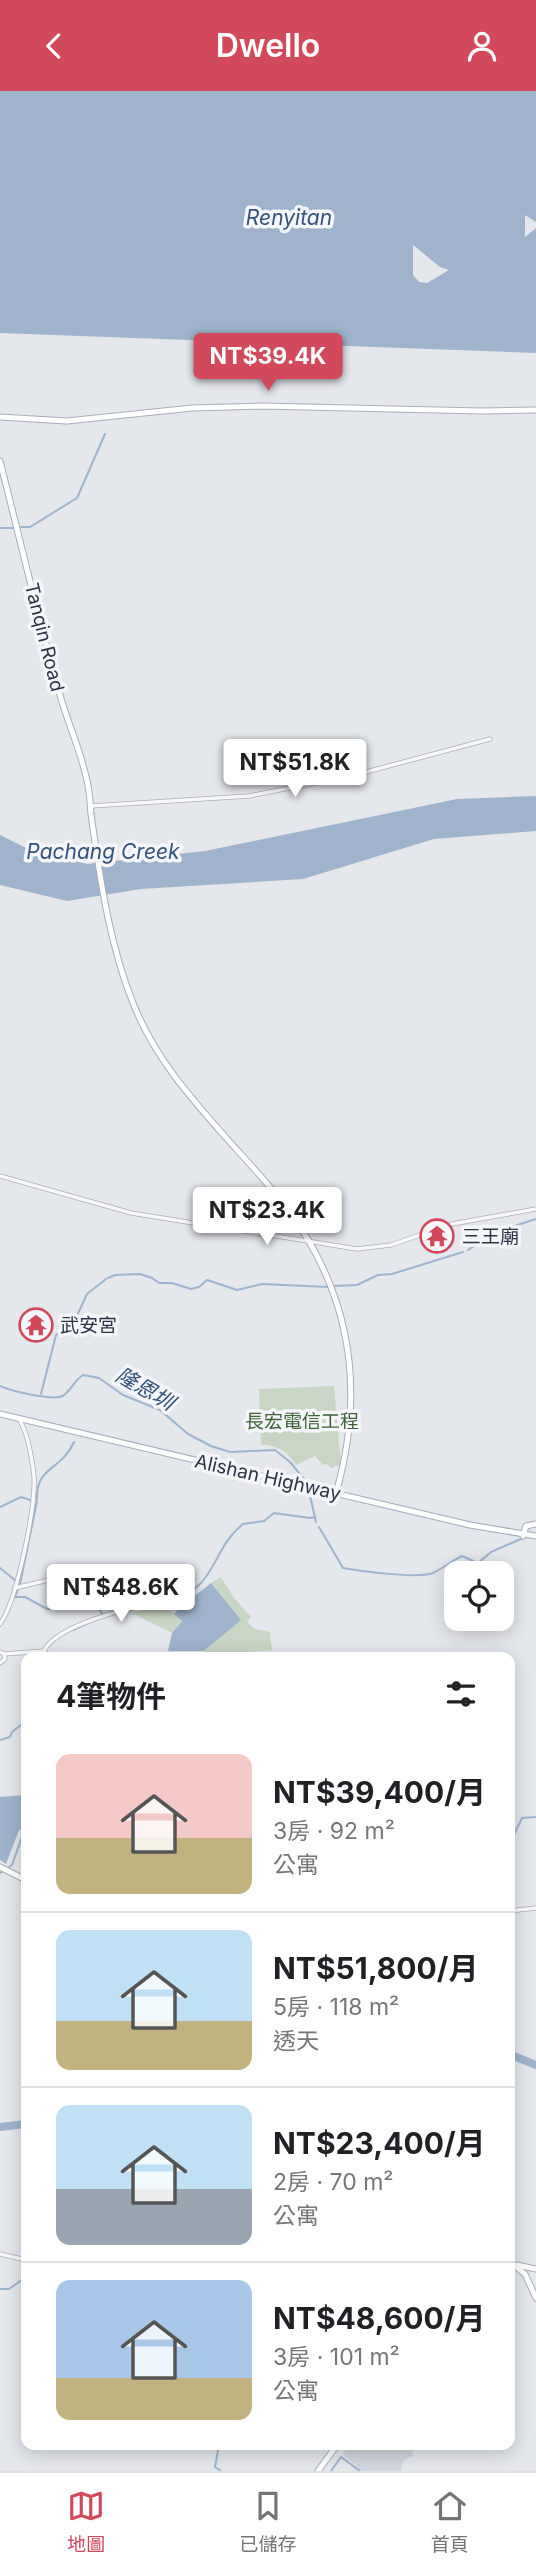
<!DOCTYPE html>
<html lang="zh-TW">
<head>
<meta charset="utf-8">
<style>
	body { margin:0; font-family:Inter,"Noto Sans TC",sans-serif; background:#f6f6f6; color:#202124; height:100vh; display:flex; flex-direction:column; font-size:26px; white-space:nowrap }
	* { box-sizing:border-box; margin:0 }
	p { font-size:23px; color:#757577 }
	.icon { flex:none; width:38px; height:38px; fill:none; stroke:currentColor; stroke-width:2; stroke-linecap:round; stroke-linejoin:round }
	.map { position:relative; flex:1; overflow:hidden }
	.panel { position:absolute; left:21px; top:1561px; width:494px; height:798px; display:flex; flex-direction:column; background:#fff; border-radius:14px; box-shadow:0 4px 18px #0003 }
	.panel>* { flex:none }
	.fabs { position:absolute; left:444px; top:1470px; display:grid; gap:14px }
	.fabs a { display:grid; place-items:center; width:70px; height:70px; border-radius:14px; background:#fff; box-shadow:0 4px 18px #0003; font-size:35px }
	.price { position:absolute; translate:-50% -60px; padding:0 16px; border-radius:7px; background:#fff; color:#222; font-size:23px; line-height:46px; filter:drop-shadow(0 2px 4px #0008) }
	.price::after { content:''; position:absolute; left:50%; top:42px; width:21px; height:16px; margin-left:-10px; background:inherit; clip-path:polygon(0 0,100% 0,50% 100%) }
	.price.current { background:#d1495b; color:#fff }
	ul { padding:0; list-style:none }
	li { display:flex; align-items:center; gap:21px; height:175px; padding:0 35px }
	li+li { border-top:2px solid #e0e0e0 }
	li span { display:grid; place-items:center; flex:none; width:196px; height:140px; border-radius:14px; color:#555 }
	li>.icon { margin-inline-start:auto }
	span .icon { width:84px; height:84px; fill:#fffc; stroke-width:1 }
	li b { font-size:30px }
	h2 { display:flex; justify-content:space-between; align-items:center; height:84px; padding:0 35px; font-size:30px }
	header { display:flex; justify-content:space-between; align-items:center; height:91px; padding:0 35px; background:#d1495b; color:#fff; font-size:32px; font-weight:600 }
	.tab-bar { display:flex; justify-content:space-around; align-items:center; height:98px; border-top:2px solid #e0e0e0; background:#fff; font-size:19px; color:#757577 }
	.tab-bar a { display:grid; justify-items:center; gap:4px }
	.tab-bar .current { color:#d1495b }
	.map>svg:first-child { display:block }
</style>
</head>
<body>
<header><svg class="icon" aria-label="back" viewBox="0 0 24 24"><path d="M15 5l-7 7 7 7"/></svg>Dwello<svg class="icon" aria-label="person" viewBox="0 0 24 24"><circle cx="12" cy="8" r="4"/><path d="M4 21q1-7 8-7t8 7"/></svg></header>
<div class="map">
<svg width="536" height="2380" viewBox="0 0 536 2380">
	<rect width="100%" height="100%" fill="#e4e7ec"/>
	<path fill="#d2d6de" d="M 349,2354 L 413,2354 L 413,2364 L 403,2370 L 401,2380 L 362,2380 L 343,2363 Z"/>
	<g fill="#c9d6c5">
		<path d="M 334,1295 L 341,1374 L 331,1377 L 327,1373 L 323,1374 L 315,1365 L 296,1374 C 287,1360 278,1354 261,1354 L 259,1298 Z"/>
		<path d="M 221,1486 L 234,1507 L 251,1526 L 247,1531 L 255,1538 L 270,1541 L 272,1559 L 208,1564 L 204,1560 L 240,1529 L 211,1492 Z"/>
		<path d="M 162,1514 L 182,1529 L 172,1542 L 131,1522 Z"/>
	</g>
	<g fill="#9fb4cc" fill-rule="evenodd">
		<path d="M 0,0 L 536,0 L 536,131 L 525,124 L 525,146 L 536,137 L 536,262 L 0,242 ZM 413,154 L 440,176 L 449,179 L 427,192 L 419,191 L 413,184 Z"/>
		<path d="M 536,705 L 536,740 L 434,748 L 303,788 L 141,798 L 67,810 L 0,794 L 0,744 L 28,758 L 87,773 L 205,760 L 457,708 Z"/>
		<path d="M 211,1492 L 241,1529 L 204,1560 L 168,1560 L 172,1542 L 182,1530 L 174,1523 C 185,1511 198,1503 211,1492 Z"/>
		<path d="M 26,1704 L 26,1736 L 19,1739 L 6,1773 L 0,1769 L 0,1706 Z"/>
	</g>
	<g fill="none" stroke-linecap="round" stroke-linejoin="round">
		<g stroke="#9fb4cc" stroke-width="2">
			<path d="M 21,436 L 30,436 L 77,407 L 105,343"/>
			<path d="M 0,437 L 13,437"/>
			<path d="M 468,1159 L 496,1141 L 536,1128"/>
			<path d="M 108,1187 L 115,1184 L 140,1183 L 152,1187 L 159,1192 L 172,1192 L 191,1198 L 199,1196 L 207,1189 L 237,1199 L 262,1193 L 328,1196"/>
			<path d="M 335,1195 L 357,1194 L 378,1184 L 392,1183 L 463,1161"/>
			<path d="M 0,1295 C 10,1300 57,1311 64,1304 C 72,1298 74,1290 83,1284 L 99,1287 L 123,1304 L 160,1319 L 188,1343 L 211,1355 L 230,1361 L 275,1359 L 290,1371 L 307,1392"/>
			<path d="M 41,1303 L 56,1244 L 75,1229 L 87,1203 L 106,1188"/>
			<path d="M 309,1400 L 316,1431"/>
			<path d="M 37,1408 C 36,1375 61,1380 74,1351"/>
			<path d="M 0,1416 L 21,1406 L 33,1410"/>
			<path d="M 319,1436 L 343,1477 C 360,1480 418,1488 433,1482 C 443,1477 452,1470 462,1465 L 478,1472 L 491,1461 L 523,1447"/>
			<path d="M 0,1477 L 16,1490"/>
			<path d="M 20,1493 L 37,1410"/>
			<path d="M 18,1498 L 15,1506 L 25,1506 L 47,1518 L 99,1517 L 103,1525"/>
			<path d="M 162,1512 C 220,1499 208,1461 243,1433 L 264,1430 L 274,1422 L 310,1427 L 315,1426"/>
			<path d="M 73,1539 L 86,1533"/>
			<path d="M 166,1566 L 174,1562 L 205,1564"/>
			<path d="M 0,1649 L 10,1646 L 12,1641 L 26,1630"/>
			<path d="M 509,1754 L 522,1727 L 536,1726"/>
			<path d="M 9,1776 L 12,1774 L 23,1743 L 26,1742"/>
			<path d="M 0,1782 L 2,1781"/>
			<path d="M 0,2198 L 9,2198 L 26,2186"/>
			<path d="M 219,2354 L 215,2376 L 221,2380"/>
			<path d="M 331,2380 L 341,2366 L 360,2380"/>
		</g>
		<g stroke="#9fb4cc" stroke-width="8">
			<path d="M 509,1963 L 536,1974"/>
			<path d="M 0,2036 L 26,2033"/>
		</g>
		<defs>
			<g id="street">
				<path d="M 91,715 L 249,705 L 351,685 L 490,648"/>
				<path d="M 0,1085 L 131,1122 L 357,1158 L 391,1154 L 452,1133 L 536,1118"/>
				<path d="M 15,1497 L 57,1487 L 66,1504 L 71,1506 L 138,1493"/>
				<path d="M 0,1533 C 17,1510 36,1415 34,1385 C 32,1368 28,1342 19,1328"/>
				<path d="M 44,1560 C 57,1533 134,1516 163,1510 L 163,1497"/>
				<path d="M 0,1561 L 4,1563 L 44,1560 L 50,1566"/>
				<path d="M 0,1572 L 5,1568 L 4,1563"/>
				<path d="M 509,1820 L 536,1817"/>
				<path d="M 0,2163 L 26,2169"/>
			</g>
			<g id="secondary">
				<path d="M 0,326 L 67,330 L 192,317 L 261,315 L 481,320 L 536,319"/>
				<path d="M 0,370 C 20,448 38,527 60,604 C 68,633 81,660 87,690 C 90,701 90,712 91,723 C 99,782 109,849 130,904 C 152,966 195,1012 238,1060 C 255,1079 274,1099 289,1120 C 352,1206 365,1301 336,1402"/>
				<path d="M 523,1445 L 526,1435 L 536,1433"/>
				<path d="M 0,1776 L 26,1789"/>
				<path d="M 509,2170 L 525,2183 L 536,2207"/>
				<path d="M 517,2174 L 536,2178"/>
				<path d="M 318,2380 L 337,2354"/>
			</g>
			<path id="primary" d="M 0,1323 L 470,1434 L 536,1445"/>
		</defs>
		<use href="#street" stroke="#a9aeb7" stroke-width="5"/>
		<use href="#secondary" stroke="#a9aeb7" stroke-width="7"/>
		<use href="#primary" stroke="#a3abb8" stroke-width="7"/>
		<use href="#street" stroke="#f7f8fa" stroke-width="3.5"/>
		<use href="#secondary" stroke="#fff" stroke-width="5"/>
		<use href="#primary" stroke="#fff" stroke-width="5"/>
	</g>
	<defs>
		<symbol id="temple-ring" viewBox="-11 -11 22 22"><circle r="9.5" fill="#f4f6f9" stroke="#d1495b" stroke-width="1.5"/><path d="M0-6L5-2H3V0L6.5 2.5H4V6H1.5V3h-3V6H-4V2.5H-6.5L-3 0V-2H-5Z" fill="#d1495b"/></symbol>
	</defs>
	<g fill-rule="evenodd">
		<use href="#temple-ring" x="418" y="1126" width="38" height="38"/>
		<use href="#temple-ring" x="17" y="1215" width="38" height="38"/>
	</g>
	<g text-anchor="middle" stroke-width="7" stroke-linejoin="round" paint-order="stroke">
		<g font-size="19" fill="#2b3445" stroke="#f4f6f9">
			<text transform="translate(45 546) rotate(76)" y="7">Tanqin Road</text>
			<text transform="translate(268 1386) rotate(13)" y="7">Alishan Highway</text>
		</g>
		<g font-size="19" fill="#2b3445" stroke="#f4f6f9" text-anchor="start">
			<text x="462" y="1152">三王廟</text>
			<text x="60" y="1241">武安宮</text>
		</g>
		<g font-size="19" fill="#3f6138" stroke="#f4f6f9">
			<text x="302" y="1337">長宏電信工程</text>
		</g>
		<g font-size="21" font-style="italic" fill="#34527a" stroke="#f4f6f9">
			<text x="289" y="134">Renyitan</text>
			<text x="103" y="768">Pachang Creek</text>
			<text transform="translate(145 1298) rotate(30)" y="7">隆恩圳</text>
		</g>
	</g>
</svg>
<div class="fabs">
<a><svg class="icon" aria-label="locate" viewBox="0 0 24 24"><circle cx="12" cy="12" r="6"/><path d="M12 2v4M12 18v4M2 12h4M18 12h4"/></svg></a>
</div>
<b class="price current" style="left:268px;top:302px">NT$39.4K</b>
<b class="price" style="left:295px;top:708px">NT$51.8K</b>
<b class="price" style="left:267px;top:1156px">NT$23.4K</b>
<b class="price" style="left:121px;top:1533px">NT$48.6K</b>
<section class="panel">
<h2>4筆物件<svg class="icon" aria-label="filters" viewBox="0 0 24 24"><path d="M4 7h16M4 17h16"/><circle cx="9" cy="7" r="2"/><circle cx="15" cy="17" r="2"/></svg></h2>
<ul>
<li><span style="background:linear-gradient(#f6c9c9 60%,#c2b280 0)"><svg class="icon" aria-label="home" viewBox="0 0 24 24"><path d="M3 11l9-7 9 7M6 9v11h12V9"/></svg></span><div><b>NT$39,400/月</b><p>3房 · 92 m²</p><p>公寓</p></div></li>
<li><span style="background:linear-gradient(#bfe0f5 65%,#c2b280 0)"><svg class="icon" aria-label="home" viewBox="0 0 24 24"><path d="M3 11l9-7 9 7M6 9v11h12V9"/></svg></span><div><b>NT$51,800/月</b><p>5房 · 118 m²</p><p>透天</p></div></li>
<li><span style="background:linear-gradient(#bfe0f5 60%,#9aa5b1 0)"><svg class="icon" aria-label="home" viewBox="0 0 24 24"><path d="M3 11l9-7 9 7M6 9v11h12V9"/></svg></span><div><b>NT$23,400/月</b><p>2房 · 70 m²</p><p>公寓</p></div></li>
<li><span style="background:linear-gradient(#a9c7e8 70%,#c2b280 0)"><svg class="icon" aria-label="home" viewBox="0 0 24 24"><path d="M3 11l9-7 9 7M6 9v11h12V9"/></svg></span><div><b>NT$48,600/月</b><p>3房 · 101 m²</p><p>公寓</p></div></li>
</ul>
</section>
</div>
<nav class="tab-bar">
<a class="current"><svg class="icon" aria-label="map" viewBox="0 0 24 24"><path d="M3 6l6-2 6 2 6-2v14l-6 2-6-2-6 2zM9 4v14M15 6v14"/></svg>地圖</a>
<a><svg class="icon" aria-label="saved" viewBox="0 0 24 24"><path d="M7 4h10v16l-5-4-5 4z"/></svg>已儲存</a>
<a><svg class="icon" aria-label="home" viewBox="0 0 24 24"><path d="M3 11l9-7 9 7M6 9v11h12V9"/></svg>首頁</a>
</nav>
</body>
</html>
